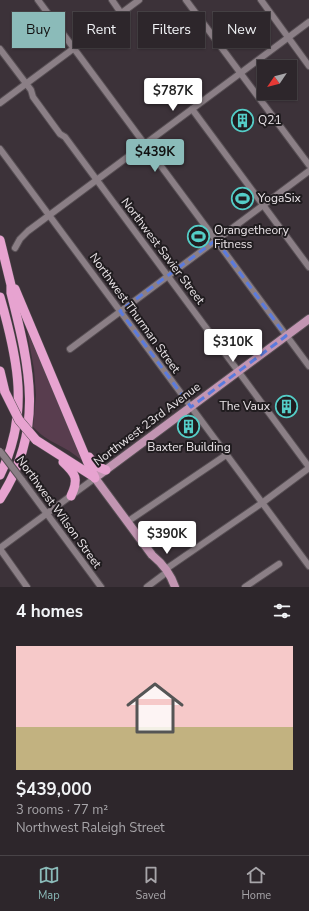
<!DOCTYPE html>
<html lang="en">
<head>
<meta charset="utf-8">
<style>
	body { margin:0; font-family:"Nunito Sans",sans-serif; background:#393237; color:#f1f3f6; height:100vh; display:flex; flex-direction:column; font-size:15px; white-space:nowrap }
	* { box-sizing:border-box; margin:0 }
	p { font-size:13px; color:#a7a5a9 }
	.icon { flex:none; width:22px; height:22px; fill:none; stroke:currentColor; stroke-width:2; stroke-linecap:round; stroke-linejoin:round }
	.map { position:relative; height:587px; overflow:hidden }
	.side { display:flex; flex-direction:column; background:#2d262b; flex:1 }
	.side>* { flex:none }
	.banner { position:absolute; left:12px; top:12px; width:285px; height:36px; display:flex; gap:8px }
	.needle { width:26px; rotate:235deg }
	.buttons { position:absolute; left:257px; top:60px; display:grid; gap:8px }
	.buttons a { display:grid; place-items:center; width:40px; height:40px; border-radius:0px; background:#2d262b; box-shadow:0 1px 3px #0004,0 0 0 1px #484347; font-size:20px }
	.price { position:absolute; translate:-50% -34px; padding:0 9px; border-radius:4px; background:#fff; color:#222; font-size:13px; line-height:26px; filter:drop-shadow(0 1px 2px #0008) }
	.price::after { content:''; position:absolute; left:50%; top:24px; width:12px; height:9px; margin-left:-6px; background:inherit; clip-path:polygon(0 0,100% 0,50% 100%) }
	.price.active { background:#8bbbb9; color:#111 }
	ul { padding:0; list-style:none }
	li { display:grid; align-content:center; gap:8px; height:212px; padding:0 16px }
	li span { display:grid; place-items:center; height:124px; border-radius:0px; color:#555 }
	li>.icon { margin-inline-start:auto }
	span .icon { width:72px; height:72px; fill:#fffc; stroke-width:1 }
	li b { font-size:17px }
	h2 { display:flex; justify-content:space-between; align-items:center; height:48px; padding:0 16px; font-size:17px }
	.tag { padding:0 14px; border-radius:0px; background:#2d262b; box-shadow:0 1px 3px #0004,0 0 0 1px #484347; font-size:14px; line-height:36px }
	.tag.active { background:#8bbbb9; color:#111 }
	.dock { display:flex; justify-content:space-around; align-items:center; height:56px; border-top:1px solid #484347; background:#2d262b; font-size:11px; color:#a7a5a9 }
	.dock a { display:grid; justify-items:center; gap:2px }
	.dock .active { color:#8bbbb9 }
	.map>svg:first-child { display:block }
</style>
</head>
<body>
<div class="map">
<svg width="309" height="587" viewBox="0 0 309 587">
	<rect width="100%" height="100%" fill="#3c3239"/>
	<path fill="#583d4e" d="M 27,331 L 85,462 C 78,458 72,452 64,448 C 51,441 44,438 33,427 L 36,395 L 34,369 Z"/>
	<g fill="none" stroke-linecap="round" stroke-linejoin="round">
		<defs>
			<g id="minor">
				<path d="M 38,0 L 309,366"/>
				<path d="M 112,0 L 121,13"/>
				<path d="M 186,0 L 309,165"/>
				<path d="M 261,0 L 309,66"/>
				<path d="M 0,49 L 31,90 L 33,97 L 60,134 L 65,137 L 309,467"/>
				<path d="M 0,103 L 139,0"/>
				<path d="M 192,109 L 309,267"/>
				<path d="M 0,149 L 309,566"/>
				<path d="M 15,248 L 20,239 L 28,231 L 309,22"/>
				<path d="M 70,349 L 309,171"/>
				<path d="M 22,480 L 101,587"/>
				<path d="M 127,522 L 226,455"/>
				<path d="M 0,548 L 95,478"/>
				<path d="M 0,549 L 27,587"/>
				<path d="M 166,569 L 262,503 L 309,468"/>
				<path d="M 147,587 L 163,575"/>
				<path d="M 245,587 L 279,564"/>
			</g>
			<path id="major" d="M 175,587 C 171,575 163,564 152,555 L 95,478 L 309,319"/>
			<g id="highway">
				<path d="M 0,240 L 11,285 L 11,293 C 30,368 45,430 0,499"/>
				<path d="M 15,289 L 88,463 L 95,478"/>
				<path d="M 0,297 C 18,359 30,414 0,475"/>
				<path d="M 0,371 L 5,392"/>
				<path d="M 36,440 L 94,477"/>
				<path d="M 89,457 L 96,466 L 106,470"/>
				<path d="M 63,462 C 76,474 79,479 71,496"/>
			</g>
		</defs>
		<use href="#minor" stroke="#574f54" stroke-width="8"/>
		<use href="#major" stroke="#574f54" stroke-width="10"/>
		<use href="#highway" stroke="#574f54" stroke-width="10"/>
		<use href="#minor" stroke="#8b7f86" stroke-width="6"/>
		<use href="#major" stroke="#c295b2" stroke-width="8"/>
		<use href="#highway" stroke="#e7a3d0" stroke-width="9"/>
		<defs>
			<path id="minor-bridge" d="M 0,451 L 22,480"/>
			<path id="highway-bridge" d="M 5,392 L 19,420 L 36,440"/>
		</defs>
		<use href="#minor-bridge" stroke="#574f54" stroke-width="8" stroke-linecap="butt"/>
		<use href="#highway-bridge" stroke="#574f54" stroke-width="10" stroke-linecap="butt"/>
		<use href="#minor-bridge" stroke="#8b7f86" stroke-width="6"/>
		<use href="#highway-bridge" stroke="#e7a3d0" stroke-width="9"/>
	</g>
	<path fill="none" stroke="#5b7bdd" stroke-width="3" stroke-dasharray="8 5" stroke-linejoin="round" d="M 216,240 L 286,336 L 191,407 L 120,311 Z"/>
	<defs>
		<symbol id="building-ring" viewBox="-11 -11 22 22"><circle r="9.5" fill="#201c1f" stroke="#54cdc7" stroke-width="1.5"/><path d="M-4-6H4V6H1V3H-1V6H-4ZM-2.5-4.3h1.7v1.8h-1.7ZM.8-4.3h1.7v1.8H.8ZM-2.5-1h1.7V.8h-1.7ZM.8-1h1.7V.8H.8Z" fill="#54cdc7"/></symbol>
		<symbol id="stadium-ring" viewBox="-11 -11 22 22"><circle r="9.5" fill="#201c1f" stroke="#54cdc7" stroke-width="1.5"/><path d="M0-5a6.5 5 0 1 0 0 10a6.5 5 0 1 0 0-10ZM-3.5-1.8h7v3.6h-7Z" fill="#54cdc7"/></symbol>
	</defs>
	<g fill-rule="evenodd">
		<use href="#building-ring" x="230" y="108" width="25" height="25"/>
		<use href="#stadium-ring" x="230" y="186" width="25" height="25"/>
		<use href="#stadium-ring" x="186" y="224" width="25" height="25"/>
		<use href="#building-ring" x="274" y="394" width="25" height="25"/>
		<use href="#building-ring" x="176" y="414" width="25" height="25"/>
	</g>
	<g text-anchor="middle" stroke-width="4" stroke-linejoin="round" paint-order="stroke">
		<g font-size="12" fill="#ebe5e9" stroke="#201c1f" text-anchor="start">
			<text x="258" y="124">Q21</text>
			<text x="258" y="202">YogaSix</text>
			<text x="214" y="234">Orangetheory<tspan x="214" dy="14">Fitness</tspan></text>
			<text x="270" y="410" text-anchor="end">The Vaux</text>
			<text x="189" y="451" text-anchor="middle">Baxter Building</text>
		</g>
		<g font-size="12" fill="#ebe5e9" stroke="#201c1f">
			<text transform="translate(163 251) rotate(53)" y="4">Northwest Savier Street</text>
			<text transform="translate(135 313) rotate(54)" y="4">Northwest Thurman Street</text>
			<text transform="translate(147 424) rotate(-37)" y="4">Northwest 23rd Avenue</text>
			<text transform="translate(59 512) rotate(54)" y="4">Northwest Wilson Street</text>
		</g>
	</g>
</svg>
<div class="buttons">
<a><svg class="needle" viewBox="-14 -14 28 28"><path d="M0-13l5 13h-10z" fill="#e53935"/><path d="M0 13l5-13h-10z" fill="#a7a5a9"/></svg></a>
</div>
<b class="price" style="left:173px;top:112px">$787K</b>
<b class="price active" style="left:155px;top:173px">$439K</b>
<b class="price" style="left:233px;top:363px">$310K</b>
<b class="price" style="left:167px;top:555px">$390K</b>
<div class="banner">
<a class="tag active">Buy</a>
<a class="tag">Rent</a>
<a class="tag">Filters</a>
<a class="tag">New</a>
</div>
</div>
<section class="side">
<h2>4 homes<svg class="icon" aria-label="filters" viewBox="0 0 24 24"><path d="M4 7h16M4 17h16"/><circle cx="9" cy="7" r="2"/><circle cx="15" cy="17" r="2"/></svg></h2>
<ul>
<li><span style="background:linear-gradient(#f6c9c9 65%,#c2b280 0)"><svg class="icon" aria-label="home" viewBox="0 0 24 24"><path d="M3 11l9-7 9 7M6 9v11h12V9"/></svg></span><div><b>$439,000</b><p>3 rooms · 77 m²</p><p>Northwest Raleigh Street</p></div></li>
</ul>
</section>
<nav class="dock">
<a class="active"><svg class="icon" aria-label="map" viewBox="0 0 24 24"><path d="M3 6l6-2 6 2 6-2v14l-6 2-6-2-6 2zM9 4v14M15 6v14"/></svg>Map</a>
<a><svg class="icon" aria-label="saved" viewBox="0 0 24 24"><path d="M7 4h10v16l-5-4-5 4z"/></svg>Saved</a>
<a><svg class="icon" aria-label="home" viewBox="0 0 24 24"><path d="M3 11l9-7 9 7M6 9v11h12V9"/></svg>Home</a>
</nav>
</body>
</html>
